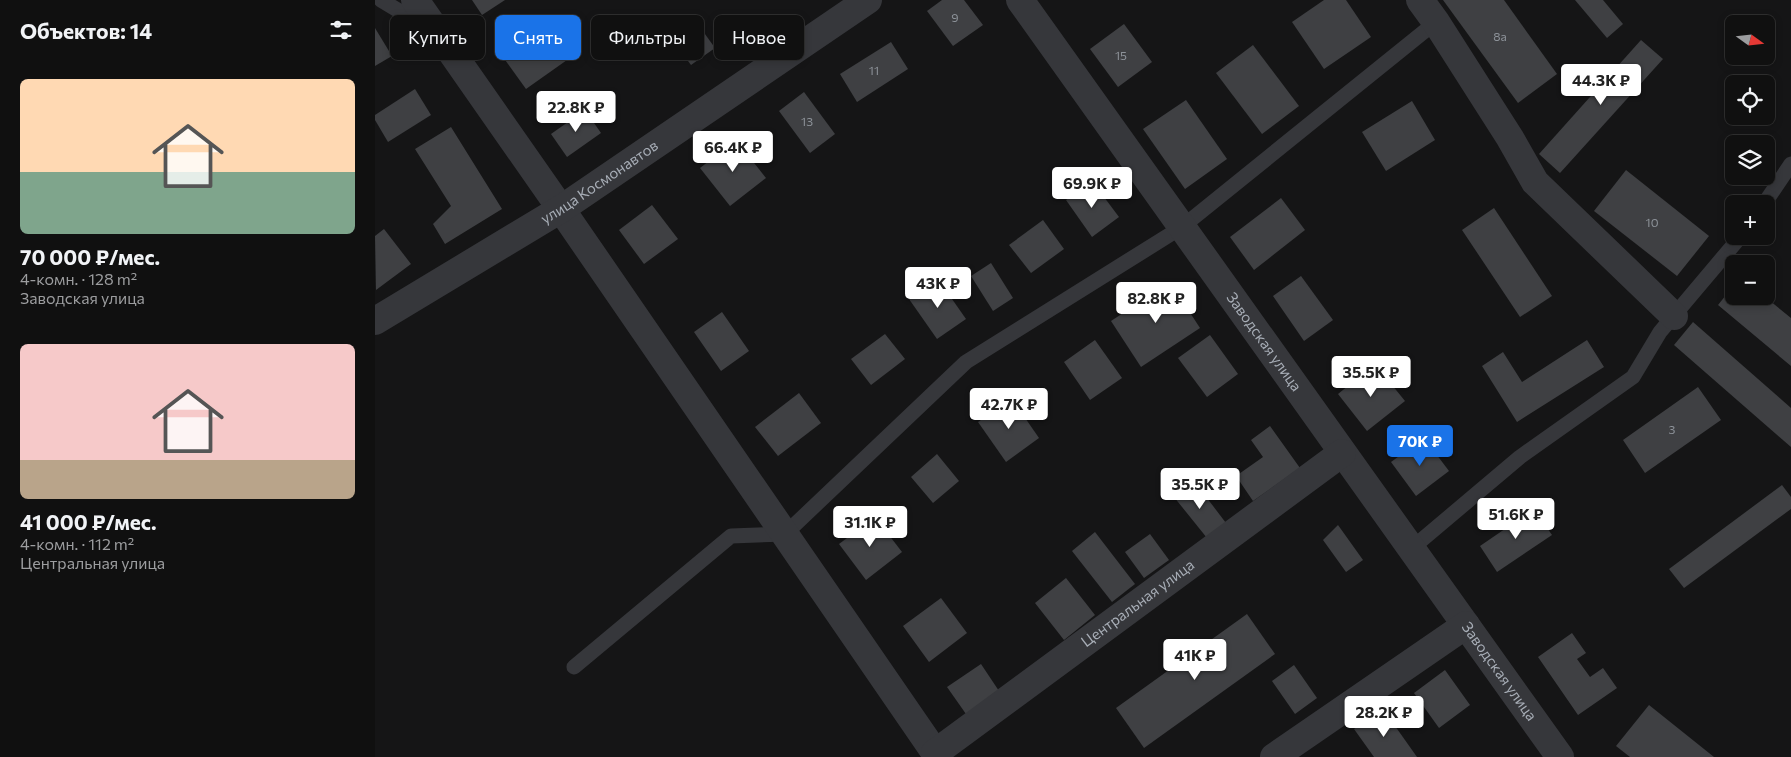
<!DOCTYPE html>
<html lang="ru">
<head>
<meta charset="utf-8">
<style>
	body { margin:0; font-family:Commissioner,sans-serif; background:#1e1e1e; color:#f1f3f6; height:100vh; display:flex; flex-direction:column; font-size:19px; white-space:nowrap }
	* { box-sizing:border-box; margin:0 }
	p { font-size:16px; color:#9c9d9f }
	.icon { flex:none; width:28px; height:28px; fill:none; stroke:currentColor; stroke-width:2; stroke-linecap:round; stroke-linejoin:round }
	.map { position:relative; flex:1; overflow:hidden }
	.drawer { display:flex; flex-direction:column; background:#101010; width:375px }
	.drawer>* { flex:none }
	.banner { position:absolute; left:15px; top:15px; width:475px; height:45px; display:flex; gap:10px }
	.needle { width:32px; rotate:105deg }
	.controls { position:absolute; left:1350px; top:15px; display:grid; gap:10px }
	.controls a { display:grid; place-items:center; width:50px; height:50px; border-radius:8px; background:#101010; box-shadow:0 2px 8px #0003,0 0 0 1px #303030; font-size:25px }
	.price { position:absolute; translate:-50% -42px; padding:0 11px; border-radius:5px; background:#fff; color:#222; font-size:16px; line-height:32px; filter:drop-shadow(0 1px 2px #0008) }
	.price::after { content:''; position:absolute; left:50%; top:30px; width:15px; height:11px; margin-left:-8px; background:inherit; clip-path:polygon(0 0,100% 0,50% 100%) }
	.price.active { background:#1a73e8; color:#fff }
	ul { padding:0; list-style:none }
	li { display:grid; align-content:center; gap:10px; height:265px; padding:0 20px }
	li span { display:grid; place-items:center; height:155px; border-radius:8px; color:#555 }
	li>.icon { margin-inline-start:auto }
	span .icon { width:90px; height:90px; fill:#fffc; stroke-width:1 }
	li b { font-size:21px }
	h2 { display:flex; justify-content:space-between; align-items:center; height:60px; padding:0 20px; font-size:21px }
	.tag { padding:0 18px; border-radius:8px; background:#101010; box-shadow:0 2px 8px #0003,0 0 0 1px #303030; font-size:18px; line-height:45px }
	.tag.active { background:#1a73e8; color:#fff }
	main { display:flex; flex:1; min-height:0 }
	.map>svg:first-child { display:block }
</style>
</head>
<body>
<main>
<section class="drawer">
<h2>Объектов: 14<svg class="icon" aria-label="filters" viewBox="0 0 24 24"><path d="M4 7h16M4 17h16"/><circle cx="9" cy="7" r="2"/><circle cx="15" cy="17" r="2"/></svg></h2>
<ul>
<li><span style="background:linear-gradient(#ffd9b3 60%,#7fa58c 0)"><svg class="icon" aria-label="home" viewBox="0 0 24 24"><path d="M3 11l9-7 9 7M6 9v11h12V9"/></svg></span><div><b>70 000 ₽/мес.</b><p>4-комн. · 128 m²</p><p>Заводская улица</p></div></li>
<li><span style="background:linear-gradient(#f6c9c9 75%,#b9a48a 0)"><svg class="icon" aria-label="home" viewBox="0 0 24 24"><path d="M3 11l9-7 9 7M6 9v11h12V9"/></svg></span><div><b>41 000 ₽/мес.</b><p>4-комн. · 112 m²</p><p>Центральная улица</p></div></li>
</ul>
</section>
<div class="map">
<svg width="1416" height="757" viewBox="0 0 1416 757">
	<rect width="100%" height="100%" fill="#151516"/>
	<g fill="#3f4043">
		<path d="M 97,0 L 130,0 L 107,15 Z"/>
		<path d="M 567,0 L 589,0 L 608,25 L 578,46 L 552,11 Z"/>
		<path d="M 949,0 L 971,0 L 996,37 L 949,69 L 917,22 Z"/>
		<path d="M 1068,0 L 1129,0 L 1182,74 L 1143,103 Z"/>
		<path d="M 1200,0 L 1228,0 L 1248,24 L 1232,38 Z"/>
		<path d="M 317,16 L 340,48 L 316,65 L 293,34 Z"/>
		<path d="M 166,23 L 192,60 L 151,89 L 125,53 Z"/>
		<path d="M 749,24 L 777,62 L 743,87 L 715,49 Z"/>
		<path d="M 0,28 L 17,56 L 0,66 Z"/>
		<path d="M 1266,40 L 1288,59 L 1185,173 L 1164,154 Z"/>
		<path d="M 516,42 L 533,69 L 482,102 L 465,74 Z"/>
		<path d="M 878,45 L 924,106 L 887,134 L 841,73 Z"/>
		<path d="M 40,89 L 56,115 L 13,142 L 0,120 L 0,115 Z"/>
		<path d="M 429,92 L 460,134 L 435,153 L 404,111 Z"/>
		<path d="M 811,100 L 852,159 L 810,189 L 768,129 Z"/>
		<path d="M 1037,101 L 1060,140 L 1011,171 L 987,132 Z"/>
		<path d="M 210,110 L 226,133 L 192,157 L 176,134 Z"/>
		<path d="M 76,127 L 127,209 L 70,244 L 58,224 L 76,206 L 40,149 Z"/>
		<path d="M 361,140 L 391,178 L 355,206 L 325,168 Z"/>
		<path d="M 1251,170 L 1334,236 L 1302,276 L 1219,211 Z"/>
		<path d="M 717,181 L 744,217 L 717,237 L 691,200 Z"/>
		<path d="M 906,198 L 930,230 L 879,270 L 855,237 Z"/>
		<path d="M 277,205 L 303,239 L 269,264 L 244,230 Z"/>
		<path d="M 1119,208 L 1177,296 L 1145,317 L 1087,230 Z"/>
		<path d="M 668,220 L 689,249 L 656,273 L 634,245 Z"/>
		<path d="M 9,229 L 36,264 L 1,290 L 0,236 Z"/>
		<path d="M 616,263 L 638,298 L 618,311 L 596,276 Z"/>
		<path d="M 926,276 L 958,320 L 929,341 L 898,296 Z"/>
		<path d="M 563,279 L 591,319 L 562,339 L 534,299 Z"/>
		<path d="M 795,282 L 825,328 L 766,367 L 736,321 Z"/>
		<path d="M 1359,285 L 1359,296 L 1389,296 L 1416,318 L 1416,366 L 1343,305 Z"/>
		<path d="M 347,312 L 374,351 L 346,371 L 319,332 Z"/>
		<path d="M 1318,322 L 1416,408 L 1416,447 L 1299,345 Z"/>
		<path d="M 510,334 L 530,359 L 496,385 L 476,359 Z"/>
		<path d="M 835,335 L 863,374 L 832,397 L 803,358 Z"/>
		<path d="M 720,340 L 747,378 L 715,400 L 689,362 Z"/>
		<path d="M 1212,340 L 1229,367 L 1142,422 L 1107,366 L 1128,352 L 1147,382 Z"/>
		<path d="M 1000,364 L 1030,401 L 992,431 L 963,394 Z"/>
		<path d="M 1323,387 L 1346,420 L 1270,473 L 1248,440 Z"/>
		<path d="M 424,393 L 446,423 L 403,456 L 380,427 Z"/>
		<path d="M 637,399 L 664,438 L 631,462 L 603,422 Z"/>
		<path d="M 895,426 L 925,468 L 878,501 L 861,476 L 888,457 L 876,440 Z"/>
		<path d="M 1049,438 L 1074,471 L 1041,496 L 1016,462 Z"/>
		<path d="M 562,454 L 584,481 L 558,503 L 536,477 Z"/>
		<path d="M 819,481 L 851,523 L 832,538 L 799,497 Z"/>
		<path d="M 1407,485 L 1416,497 L 1416,509 L 1309,588 L 1294,569 Z"/>
		<path d="M 1159,509 L 1177,535 L 1122,572 L 1105,546 Z"/>
		<path d="M 500,517 L 527,552 L 491,580 L 464,544 Z"/>
		<path d="M 963,525 L 988,560 L 971,572 L 948,540 Z"/>
		<path d="M 720,532 L 760,584 L 737,602 L 697,551 Z"/>
		<path d="M 775,534 L 794,560 L 769,578 L 750,552 Z"/>
		<path d="M 691,578 L 720,615 L 689,640 L 660,603 Z"/>
		<path d="M 566,598 L 592,633 L 554,662 L 528,626 Z"/>
		<path d="M 872,614 L 900,654 L 769,748 L 741,708 Z"/>
		<path d="M 1197,633 L 1211,653 L 1202,659 L 1215,677 L 1228,668 L 1242,688 L 1203,715 L 1163,657 Z"/>
		<path d="M 606,664 L 624,691 L 591,714 L 572,687 Z"/>
		<path d="M 919,665 L 942,698 L 920,714 L 897,681 Z"/>
		<path d="M 1070,670 L 1095,705 L 1064,728 L 1039,693 Z"/>
		<path d="M 1274,705 L 1339,757 L 1255,757 L 1241,746 Z"/>
		<path d="M 1008,709 L 1042,757 L 999,757 L 979,729 Z"/>
	</g>
	<g fill="none" stroke-linecap="round" stroke-linejoin="round">
		<g stroke="#36373b" stroke-width="15">
			<path d="M 6,0 L 54,29"/>
			<path d="M 1389,204 L 1416,164"/>
			<path d="M 1036,549 L 1145,457 L 1258,377 L 1285,332 L 1366,236"/>
			<path d="M 199,667 L 356,536 L 410,534 L 591,362 L 807,227 L 1061,22"/>
		</g>
		<g stroke="#36373b" stroke-width="28">
			<path d="M 40,0 L 186,209 L 563,757"/>
			<path id="s1" d="M 645,0 L 1185,757"/>
			<path d="M 1045,0 L 1061,22 L 1135,138 L 1160,182 L 1299,316"/>
			<path id="s2" d="M 0,321 L 186,209 L 493,0"/>
			<path id="s3" d="M 560,753 L 967,453"/>
			<path d="M 899,757 L 1091,625"/>
		</g>
	</g>
	<g text-anchor="middle" stroke-width="4" stroke-linejoin="round" paint-order="stroke">
		<g font-size="12" fill="#8d9299">
			<text x="580" y="22">9</text>
			<text x="1125" y="41">8а</text>
			<text x="746" y="60">15</text>
			<text x="499" y="75">11</text>
			<text x="432" y="126">13</text>
			<text x="1277" y="227">10</text>
			<text x="1297" y="434">3</text>
		</g>
		<g font-size="15" fill="#a7adb6" stroke="#101011">
			<text dy="5" stroke="none"><textPath href="#s2" startOffset="264">улица Космонавтов</textPath></text>
			<text dy="5" stroke="none"><textPath href="#s1" startOffset="420">Заводская улица</textPath></text>
			<text dy="5" stroke="none"><textPath href="#s3" startOffset="252">Центральная улица</textPath></text>
			<text dy="5" stroke="none"><textPath href="#s1" startOffset="825">Заводская улица</textPath></text>
		</g>
	</g>
</svg>
<div class="controls">
<a><svg class="needle" viewBox="-14 -14 28 28"><path d="M0-13l5 13h-10z" fill="#e53935"/><path d="M0 13l5-13h-10z" fill="#9c9d9f"/></svg></a>
<a><svg class="icon" aria-label="locate" viewBox="0 0 24 24"><circle cx="12" cy="12" r="6"/><path d="M12 2v4M12 18v4M2 12h4M18 12h4"/></svg></a>
<a><svg class="icon" aria-label="layers" viewBox="0 0 24 24"><path d="M12 4l9 5-9 5-9-5zM3 14l9 5 9-5"/></svg></a>
<a>+</a>
<a>−</a>
</div>
<b class="price" style="left:1226px;top:106px">44.3K ₽</b>
<b class="price" style="left:201px;top:133px">22.8K ₽</b>
<b class="price" style="left:358px;top:173px">66.4K ₽</b>
<b class="price" style="left:717px;top:209px">69.9K ₽</b>
<b class="price" style="left:563px;top:309px">43K ₽</b>
<b class="price" style="left:781px;top:324px">82.8K ₽</b>
<b class="price" style="left:996px;top:398px">35.5K ₽</b>
<b class="price" style="left:634px;top:430px">42.7K ₽</b>
<b class="price active" style="left:1045px;top:467px">70K ₽</b>
<b class="price" style="left:825px;top:510px">35.5K ₽</b>
<b class="price" style="left:1141px;top:540px">51.6K ₽</b>
<b class="price" style="left:495px;top:548px">31.1K ₽</b>
<b class="price" style="left:820px;top:681px">41K ₽</b>
<b class="price" style="left:1009px;top:738px">28.2K ₽</b>
<div class="banner">
<a class="tag">Купить</a>
<a class="tag active">Снять</a>
<a class="tag">Фильтры</a>
<a class="tag">Новое</a>
</div>
</div>
</main>
</body>
</html>
